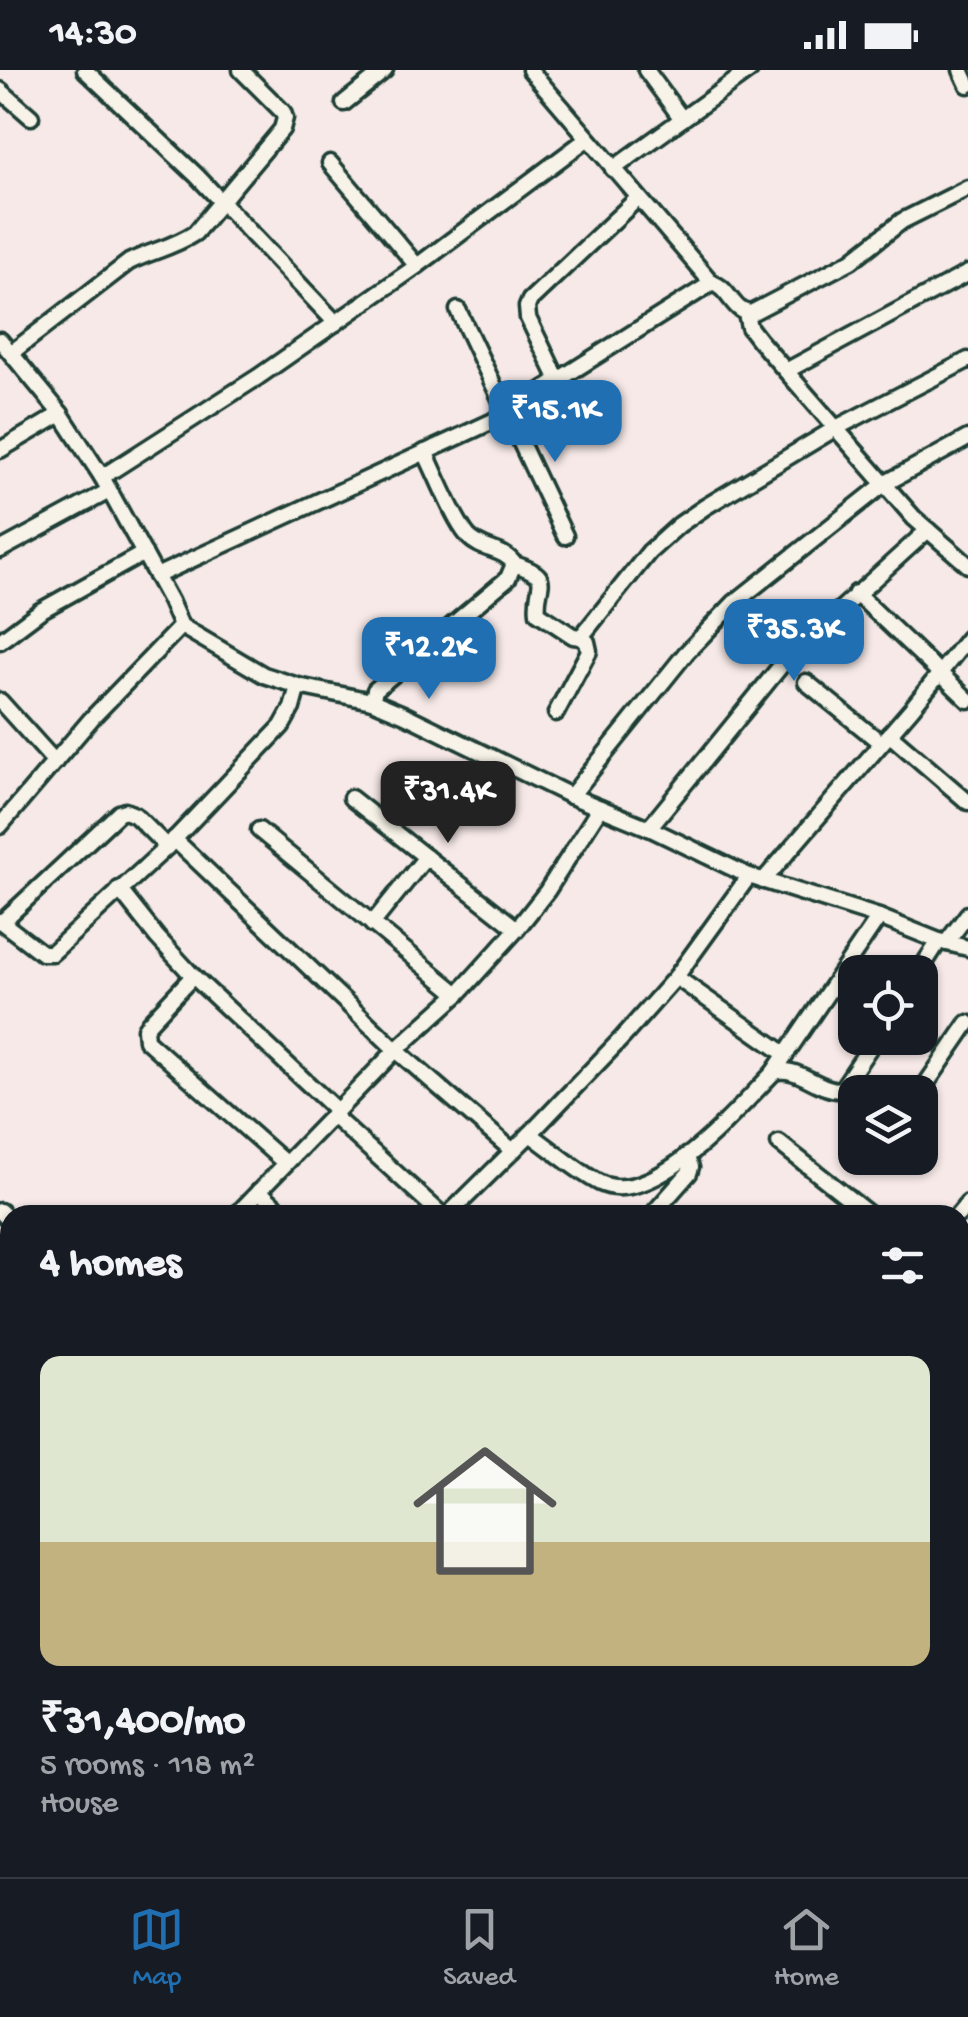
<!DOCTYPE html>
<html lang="en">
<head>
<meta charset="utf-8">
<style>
	body { margin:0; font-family:"Gochi Hand",sans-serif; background:#242831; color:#f1f3f6; height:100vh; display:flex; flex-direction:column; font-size:38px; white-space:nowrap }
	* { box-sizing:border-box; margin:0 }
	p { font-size:32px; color:#9ea1a6 }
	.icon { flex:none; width:55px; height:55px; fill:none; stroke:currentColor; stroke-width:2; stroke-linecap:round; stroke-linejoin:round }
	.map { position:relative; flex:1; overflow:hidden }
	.details { position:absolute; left:0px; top:1135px; width:970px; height:672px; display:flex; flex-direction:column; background:#171b24; border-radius:30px 30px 0 0; box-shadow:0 2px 8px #0004 }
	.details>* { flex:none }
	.buttons { position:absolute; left:838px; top:885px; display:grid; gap:20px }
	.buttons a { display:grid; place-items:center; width:100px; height:100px; border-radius:20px; background:#171b24; box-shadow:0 2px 8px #0004; font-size:50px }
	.price { position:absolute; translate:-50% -85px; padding:0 22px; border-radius:20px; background:#1f6fb2; color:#fff; font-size:32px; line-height:65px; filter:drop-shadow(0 2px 5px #0008) }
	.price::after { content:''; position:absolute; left:50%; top:60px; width:30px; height:22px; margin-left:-15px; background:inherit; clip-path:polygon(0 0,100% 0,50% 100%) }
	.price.current { background:#222; color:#fff }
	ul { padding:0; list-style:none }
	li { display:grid; align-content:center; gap:20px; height:530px; padding:0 40px }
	li span { display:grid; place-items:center; height:310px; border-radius:20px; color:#555 }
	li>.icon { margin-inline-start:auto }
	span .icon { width:180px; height:180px; fill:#fffc; stroke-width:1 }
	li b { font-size:42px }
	h2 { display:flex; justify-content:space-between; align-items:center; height:120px; padding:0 40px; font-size:42px }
	.status { display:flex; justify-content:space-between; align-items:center; height:70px; padding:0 50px; background:#171b24; direction:ltr }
	.status svg { height:28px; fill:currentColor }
	.tabs { display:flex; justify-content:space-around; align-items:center; height:140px; border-top:2px solid #363941; background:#171b24; font-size:28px; color:#9ea1a6 }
	.tabs a { display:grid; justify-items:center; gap:5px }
	.tabs .current { color:#1f6fb2 }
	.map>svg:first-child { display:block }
</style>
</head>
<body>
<div class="status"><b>14:30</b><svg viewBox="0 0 49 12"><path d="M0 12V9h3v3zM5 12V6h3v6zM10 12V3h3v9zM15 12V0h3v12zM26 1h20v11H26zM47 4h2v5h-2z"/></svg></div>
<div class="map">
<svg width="968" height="1807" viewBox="0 0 968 1807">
	<rect width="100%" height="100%" fill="#f6e9e7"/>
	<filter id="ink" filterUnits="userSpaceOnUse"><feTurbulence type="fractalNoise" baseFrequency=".01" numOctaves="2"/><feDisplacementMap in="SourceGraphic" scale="20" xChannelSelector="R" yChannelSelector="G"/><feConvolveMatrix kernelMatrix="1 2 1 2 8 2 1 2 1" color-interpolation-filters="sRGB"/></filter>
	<g filter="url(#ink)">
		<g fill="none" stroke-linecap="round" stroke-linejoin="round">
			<defs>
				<g id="minor">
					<path d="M 85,0 L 197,106 L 336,253"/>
					<path d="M 530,0 L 712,213"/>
					<path d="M 646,0 L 682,49"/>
					<path d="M 961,0 L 968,15"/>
					<path d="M 0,20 L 31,47"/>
					<path d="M 344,33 L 385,0"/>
					<path d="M 330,93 L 417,196"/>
					<path d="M 613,99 L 750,0"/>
					<path d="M 458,240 L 565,466"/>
					<path d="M 746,244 L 749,257 L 759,270 L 914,448 L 968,495"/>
					<path d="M 0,270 L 61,344 L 102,407 L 170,531 L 181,556 L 264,605 L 298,616 L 372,631 L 403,644 L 571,726 L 649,758 L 749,806 L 879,847 L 939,871 L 968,878"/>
					<path d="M 11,283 L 129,192 C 151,181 174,177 195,163 L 282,59 L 285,48 L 283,42 L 241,0"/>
					<path d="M 786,301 L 968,203"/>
					<path d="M 558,310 L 528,248 L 527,237 L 530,230 L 638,128"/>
					<path d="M 0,380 L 61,344"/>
					<path d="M 102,407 L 258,307 L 417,196 L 587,69"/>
					<path d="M 0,480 L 109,421"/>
					<path d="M 514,494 C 557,508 534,513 538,543 L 573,566 L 581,567 L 649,482 L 679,455 L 705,437 L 836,358 L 968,290"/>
					<path d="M 156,506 L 493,351 L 712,213 C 730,218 732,242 751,243 L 851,191 L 902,151 L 968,118"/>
					<path d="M 856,523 L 968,630"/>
					<path d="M 0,571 L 40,541 L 144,483"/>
					<path d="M 806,612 L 881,673"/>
					<path d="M 0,631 L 55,692"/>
					<path d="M 372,631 L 375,620 L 508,508 L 514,494 C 504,478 481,481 468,466 C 453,448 436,404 425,382"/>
					<path d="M 556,643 L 589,581 L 587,572 L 581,567"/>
					<path d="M 889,664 L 968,732"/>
					<path d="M 571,726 L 686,583 L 734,533 L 884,414 L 968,368"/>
					<path d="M 351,728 L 517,859"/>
					<path d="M 0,756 L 92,648 L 181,556"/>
					<path d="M 649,758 L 788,587 L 928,460"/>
					<path d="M 259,760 L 458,924"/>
					<path d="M 174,769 L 396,980 L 513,1081"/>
					<path d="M 763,811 L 912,638 L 968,568"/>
					<path d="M 119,819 L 157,867 L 193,906 L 337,1041"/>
					<path d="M 0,851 L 42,883 L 52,883 L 167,777 L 282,656 L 292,638 L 298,616"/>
					<path d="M 2,852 L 119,743 L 125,741 L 135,745 L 167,777"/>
					<path d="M 372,854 L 426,787"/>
					<path d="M 946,873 L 968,844"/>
					<path d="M 919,902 L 939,871"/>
					<path d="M 193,906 L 149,953 L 145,959 L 146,970 L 285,1093"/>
					<path d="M 676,907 L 785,984"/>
					<path d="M 773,1003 L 879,847"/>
					<path d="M 922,1020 L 968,953"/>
					<path d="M 332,1045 L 442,1145"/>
					<path d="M 530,1064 C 550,1078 579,1103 600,1113 C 655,1139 740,1036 774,1002 C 798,995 818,1021 841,1020 L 876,968"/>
					<path d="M 779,1073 L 870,1145"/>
					<path d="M 259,1121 L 285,1145"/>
					<path d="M 0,1141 L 10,1151"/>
					<path d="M 236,1145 L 396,980 L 458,924 L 517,859 L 547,821 L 600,738"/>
					<path d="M 448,1145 L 530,1064 L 622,968 L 676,907 L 749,806"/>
					<path d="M 652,1145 L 689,1103 L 691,1097 L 686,1086"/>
					<path d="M 958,1145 L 968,1133"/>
					<path d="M 0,1241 L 10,1239"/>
					<path d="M 0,1343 L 10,1337"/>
					<path d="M 960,1410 L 968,1399"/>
					<path d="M 960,1465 L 968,1472"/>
					<path d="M 0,1515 L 10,1505"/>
					<path d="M 960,1613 L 968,1609"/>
					<path d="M 0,1620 L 10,1628"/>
					<path d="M 0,1682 L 10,1667"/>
					<path d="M 960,1730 L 966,1736"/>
					<path d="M 0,1775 L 10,1781"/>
					<path d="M 36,1798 L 51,1807"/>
					<path d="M 111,1807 L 118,1798"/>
					<path d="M 801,1807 L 808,1798"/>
				</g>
			</defs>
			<use href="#minor" stroke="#1f3d34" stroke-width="21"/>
			<use href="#minor" stroke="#f7f3e8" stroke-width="14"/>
		</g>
	</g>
</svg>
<div class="buttons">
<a><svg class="icon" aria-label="locate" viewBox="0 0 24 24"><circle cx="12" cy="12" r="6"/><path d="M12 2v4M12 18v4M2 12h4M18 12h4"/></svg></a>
<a><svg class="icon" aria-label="layers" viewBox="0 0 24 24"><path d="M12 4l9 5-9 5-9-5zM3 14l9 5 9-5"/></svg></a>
</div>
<b class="price" style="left:555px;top:395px">₹15.1K</b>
<b class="price" style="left:794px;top:614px">₹35.3K</b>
<b class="price" style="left:429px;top:632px">₹12.2K</b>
<b class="price current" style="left:448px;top:776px">₹31.4K</b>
<section class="details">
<h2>4 homes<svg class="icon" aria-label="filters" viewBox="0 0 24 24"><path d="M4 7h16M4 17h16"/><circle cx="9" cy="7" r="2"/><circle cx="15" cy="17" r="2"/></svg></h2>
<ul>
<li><span style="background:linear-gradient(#dfe7d0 60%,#c2b280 0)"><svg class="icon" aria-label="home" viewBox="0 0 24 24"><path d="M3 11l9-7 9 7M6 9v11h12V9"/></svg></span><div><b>₹31,400/mo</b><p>5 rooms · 118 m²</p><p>House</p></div></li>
</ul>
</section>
</div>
<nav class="tabs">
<a class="current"><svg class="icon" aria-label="map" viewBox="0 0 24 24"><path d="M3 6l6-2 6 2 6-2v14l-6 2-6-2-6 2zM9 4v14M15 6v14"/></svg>Map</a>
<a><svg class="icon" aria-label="saved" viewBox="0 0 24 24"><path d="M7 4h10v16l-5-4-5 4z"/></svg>Saved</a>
<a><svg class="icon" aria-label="home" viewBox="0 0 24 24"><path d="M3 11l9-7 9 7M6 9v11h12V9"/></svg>Home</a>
</nav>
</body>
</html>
